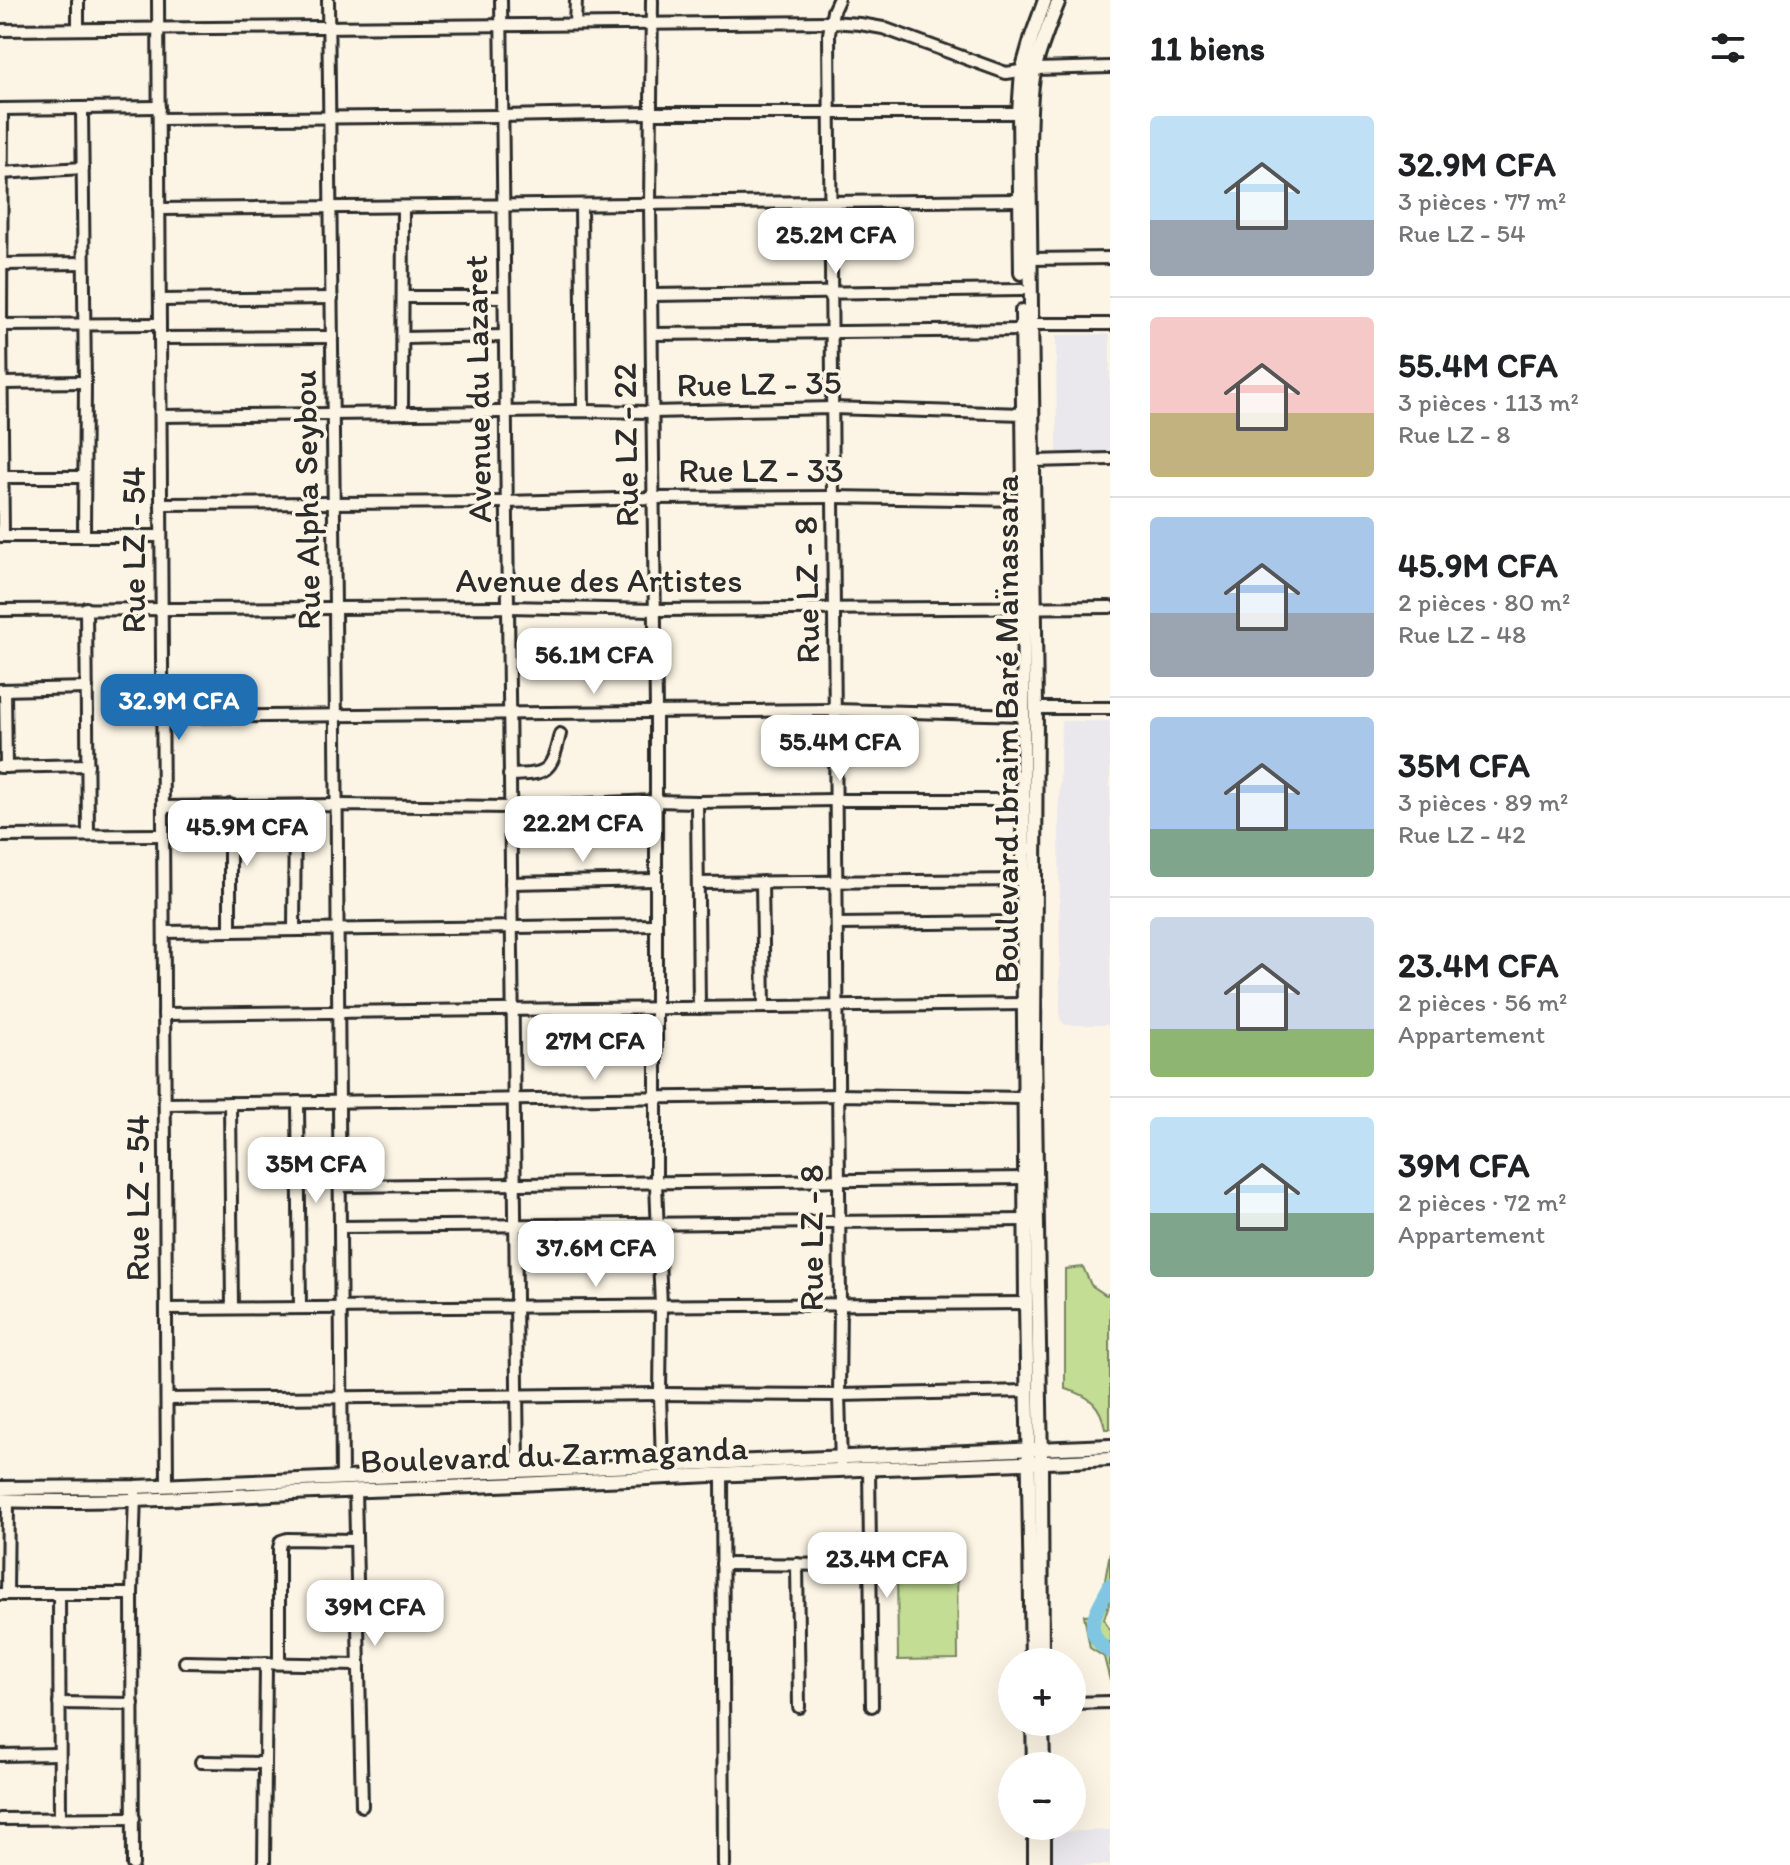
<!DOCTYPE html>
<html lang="fr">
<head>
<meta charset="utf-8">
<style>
	body { margin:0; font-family:Itim,sans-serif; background:#f6f6f6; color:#202124; height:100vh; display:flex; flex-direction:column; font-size:30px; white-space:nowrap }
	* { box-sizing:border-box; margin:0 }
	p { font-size:26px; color:#757577 }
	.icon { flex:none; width:44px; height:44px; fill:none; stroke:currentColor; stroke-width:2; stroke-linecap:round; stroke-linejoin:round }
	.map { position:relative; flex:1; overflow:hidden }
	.side { display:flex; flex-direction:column; background:#fff; width:680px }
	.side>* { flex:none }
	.fabs { position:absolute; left:998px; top:1648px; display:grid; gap:16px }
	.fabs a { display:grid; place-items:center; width:88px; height:88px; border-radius:50%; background:#fff; box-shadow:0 8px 32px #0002; font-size:40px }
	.price { position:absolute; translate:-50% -68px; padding:0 18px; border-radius:16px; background:#fff; color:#222; font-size:26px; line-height:52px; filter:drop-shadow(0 2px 4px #0008) }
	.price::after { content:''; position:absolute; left:50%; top:48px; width:24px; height:18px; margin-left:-12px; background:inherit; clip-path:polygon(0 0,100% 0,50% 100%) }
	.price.selected { background:#1f6fb2; color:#fff }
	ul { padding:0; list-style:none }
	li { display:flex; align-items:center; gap:24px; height:200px; padding:0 40px }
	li+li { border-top:2px solid #e0e0e0 }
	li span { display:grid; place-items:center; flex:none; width:224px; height:160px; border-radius:8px; color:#555 }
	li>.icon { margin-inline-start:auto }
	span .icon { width:96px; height:96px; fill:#fffc; stroke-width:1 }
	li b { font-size:34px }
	h2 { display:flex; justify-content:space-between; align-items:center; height:96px; padding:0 40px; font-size:34px }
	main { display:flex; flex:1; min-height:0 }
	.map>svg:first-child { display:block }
</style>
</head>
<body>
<main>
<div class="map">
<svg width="1110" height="1865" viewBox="0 0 1110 1865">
	<rect width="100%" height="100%" fill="#fcf5e5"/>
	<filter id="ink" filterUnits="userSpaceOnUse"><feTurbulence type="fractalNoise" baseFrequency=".0125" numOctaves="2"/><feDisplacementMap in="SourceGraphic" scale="16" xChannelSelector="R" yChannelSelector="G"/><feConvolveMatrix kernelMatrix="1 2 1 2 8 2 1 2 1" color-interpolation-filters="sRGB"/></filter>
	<g filter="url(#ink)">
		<g fill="#eae8ec">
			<path d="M 1110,334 L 1110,452 L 1057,452 L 1056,335 Z"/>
			<path d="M 1061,721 L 1110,721 L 1110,1025 L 1065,1025 L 1060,1019 L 1059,803 Z"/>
			<path d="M 1110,1830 L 1110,1865 L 1053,1865 L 1052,1832 Z"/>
		</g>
		<g fill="#c3dd94" stroke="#778460" stroke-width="2">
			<path d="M 1083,1267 L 1091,1285 L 1106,1295 L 1110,1293 L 1110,1429 L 1105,1429 C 1101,1405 1089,1395 1065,1389 L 1065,1269 Z"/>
			<path d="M 1110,1552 L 1110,1601 L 1104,1619 L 1110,1631 L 1110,1681 L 1104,1657 L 1090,1648 L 1084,1615 L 1099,1614 Z"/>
			<path d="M 957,1561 L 958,1659 L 898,1660 L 897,1564 Z"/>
		</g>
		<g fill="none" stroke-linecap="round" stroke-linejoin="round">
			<path stroke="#80c6e0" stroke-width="14" d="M 1110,1585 C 1097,1611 1079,1631 1110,1652"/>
			<defs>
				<g id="minor">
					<path d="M 158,0 L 167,1484"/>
					<path d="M 328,0 L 335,608 L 342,1479"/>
					<path d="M 501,0 L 518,1472"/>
					<path d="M 652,0 L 650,204 L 656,712 L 656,1184 L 661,1306 L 660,1394 L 662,1466"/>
					<path d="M 838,0 L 833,11 L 829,34 L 840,1305 L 839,1395 L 841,1464"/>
					<path d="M 575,24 L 576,0"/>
					<path d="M 78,29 L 78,0"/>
					<path d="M 0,30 L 830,22 L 860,24 L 883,28 L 1006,73 L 1035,69 L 1110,67"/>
					<path d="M 0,109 L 159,107"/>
					<path d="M 2,109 L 1,325 L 3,536"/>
					<path d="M 82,109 L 85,382 L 84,535"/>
					<path d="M 159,119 L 501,116 L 650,113 L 1019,113"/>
					<path d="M 1,173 L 83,168"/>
					<path d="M 581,205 L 583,411"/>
					<path d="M 159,209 L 1020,200"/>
					<path d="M 1029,259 L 1110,258"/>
					<path d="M 2,264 L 83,263"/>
					<path d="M 652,295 L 1021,290"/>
					<path d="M 403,297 L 503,297"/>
					<path d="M 160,300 L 332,298"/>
					<path d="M 1030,324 L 1110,324"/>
					<path d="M 0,325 L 160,324"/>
					<path d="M 652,334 L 1022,330"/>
					<path d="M 160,338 L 332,337"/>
					<path d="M 403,338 L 504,336"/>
					<path d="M 1,383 L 85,382"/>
					<path d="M 402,413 L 403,207"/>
					<path d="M 161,416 L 583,411 L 652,412 L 832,408 L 1023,414"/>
					<path d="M 1033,461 L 1110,459"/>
					<path d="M 2,477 L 84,477"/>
					<path d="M 161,504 L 506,502 L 653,498 L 833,497 L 1024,500"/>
					<path d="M 0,536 L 161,536"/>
					<path d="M 86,608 L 88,835"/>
					<path d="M 0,610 L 507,607 L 655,610 L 1110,607"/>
					<path d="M 0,690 L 87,688"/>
					<path d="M 5,690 L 6,767"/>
					<path d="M 1036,708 L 1110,708"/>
					<path d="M 162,717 L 835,710 L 1024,715"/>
					<path d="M 0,767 L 88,765"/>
					<path d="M 509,775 C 548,774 551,773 560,734"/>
					<path d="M 697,802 L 699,1008"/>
					<path d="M 230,805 L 230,931"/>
					<path d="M 163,807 L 336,805 L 510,807 L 655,801 L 697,802 L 835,800 L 1025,800"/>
					<path d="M 0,836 L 163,835"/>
					<path d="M 762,882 L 764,1007"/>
					<path d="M 511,883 L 656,880"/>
					<path d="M 698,883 L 1023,880"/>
					<path d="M 837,924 L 1023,922"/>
					<path d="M 294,930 L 295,806"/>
					<path d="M 164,932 L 656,925"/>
					<path d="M 164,1014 L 1024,1004"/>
					<path d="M 298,1102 L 300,1308"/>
					<path d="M 230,1103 L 232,1308"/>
					<path d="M 165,1104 L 838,1095 L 1025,1098"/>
					<path d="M 340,1186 L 1026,1178"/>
					<path d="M 340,1227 L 1026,1220"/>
					<path d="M 166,1309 L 1026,1303"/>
					<path d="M 167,1399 L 660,1394 L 839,1395 L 1027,1391"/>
					<path d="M 869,1469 L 872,1706"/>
					<path d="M 722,1475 L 724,1865"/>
					<path d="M 355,1490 L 362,1806"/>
					<path d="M 722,1564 L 869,1565"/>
					<path d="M 797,1564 L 799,1707"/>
					<path d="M 0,1594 L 132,1594"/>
					<path d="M 7,1594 L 8,1501"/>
					<path d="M 59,1594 L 60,1818"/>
					<path d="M 185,1662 L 359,1665"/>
					<path d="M 279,1663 L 279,1548 L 281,1541 L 287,1539 L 356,1540"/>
					<path d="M 59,1703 L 133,1704"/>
					<path d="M 1072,1703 L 1110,1702"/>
					<path d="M 0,1755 L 59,1754"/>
					<path d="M 201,1762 L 265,1763"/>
					<path d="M 0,1819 L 134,1818"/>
					<path d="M 133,1865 L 132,1594 L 135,1493"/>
					<path d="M 264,1865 L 266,1663"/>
				</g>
				<g id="major">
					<path d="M 1021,273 L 1019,113 L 1022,71 L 1032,36 L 1045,0"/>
					<path d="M 1022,311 L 1024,500 L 1023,880 L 1026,1303 L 1032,1662"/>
					<path d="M 0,1488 L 135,1487 L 1110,1446"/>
					<path d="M 0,1500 C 122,1504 246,1494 368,1490 C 525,1485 682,1475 839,1470 C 929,1466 1020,1464 1110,1459"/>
					<path d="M 1042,1662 L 1041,1463 L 1034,1048 L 1036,708 L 1029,144 C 1030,119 1029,92 1035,67 C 1041,44 1050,22 1059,0"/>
					<path d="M 1033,1722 L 1034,1766"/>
					<path d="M 1042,1722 L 1043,1766"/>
					<path d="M 1035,1826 L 1035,1865"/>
					<path d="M 1044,1826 L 1044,1865"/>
				</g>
			</defs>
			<use href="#minor" stroke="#2b2b2b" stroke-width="16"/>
			<use href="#major" stroke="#2b2b2b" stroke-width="18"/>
			<use href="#minor" stroke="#fcf5e5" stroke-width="10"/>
			<use href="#major" stroke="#fcf5e5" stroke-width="12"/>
		</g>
	</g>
	<g text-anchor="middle" stroke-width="7" stroke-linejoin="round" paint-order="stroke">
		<g font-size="34" fill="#2b2b2b" stroke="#fcf5e5">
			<text transform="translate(759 383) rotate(-1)" y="12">Rue LZ - 35</text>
			<text transform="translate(477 389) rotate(-91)" y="12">Avenue du Lazaret</text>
			<text transform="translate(625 445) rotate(-91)" y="12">Rue LZ - 22</text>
			<text x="761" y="482">Rue LZ - 33</text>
			<text transform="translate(306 500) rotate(-91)" y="12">Rue Alpha Seybou</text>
			<text transform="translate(133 550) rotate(-90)" y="12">Rue LZ - 54</text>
			<text x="599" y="592">Avenue des Artistes</text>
			<text transform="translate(806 590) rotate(-91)" y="12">Rue LZ - 8</text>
			<text transform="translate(1006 729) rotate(-90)" y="12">Boulevard Ibraim Baré Maïnassara</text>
			<text transform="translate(137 1198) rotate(-90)" y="12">Rue LZ - 54</text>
			<text transform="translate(811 1238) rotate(-90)" y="12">Rue LZ - 8</text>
			<text transform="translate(554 1454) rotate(-2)" y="12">Boulevard du Zarmaganda</text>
		</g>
	</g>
</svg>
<div class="fabs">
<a>+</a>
<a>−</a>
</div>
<b class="price" style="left:836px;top:276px">25.2M CFA</b>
<b class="price" style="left:594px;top:696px">56.1M CFA</b>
<b class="price selected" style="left:179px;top:742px">32.9M CFA</b>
<b class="price" style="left:840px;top:783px">55.4M CFA</b>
<b class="price" style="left:583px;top:864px">22.2M CFA</b>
<b class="price" style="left:247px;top:868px">45.9M CFA</b>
<b class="price" style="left:595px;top:1082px">27M CFA</b>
<b class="price" style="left:316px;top:1205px">35M CFA</b>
<b class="price" style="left:596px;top:1289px">37.6M CFA</b>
<b class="price" style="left:887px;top:1600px">23.4M CFA</b>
<b class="price" style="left:375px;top:1648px">39M CFA</b>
</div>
<section class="side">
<h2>11 biens<svg class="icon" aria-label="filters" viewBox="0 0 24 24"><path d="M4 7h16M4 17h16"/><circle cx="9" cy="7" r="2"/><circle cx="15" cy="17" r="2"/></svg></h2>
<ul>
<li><span style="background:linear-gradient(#bfe0f5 65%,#9aa5b1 0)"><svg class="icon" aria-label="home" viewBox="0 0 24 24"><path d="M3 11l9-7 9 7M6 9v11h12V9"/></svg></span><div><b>32.9M CFA</b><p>3 pièces · 77 m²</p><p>Rue LZ - 54</p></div></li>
<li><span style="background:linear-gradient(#f6c9c9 60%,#c2b280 0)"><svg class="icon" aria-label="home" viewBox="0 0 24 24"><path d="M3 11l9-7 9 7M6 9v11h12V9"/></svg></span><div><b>55.4M CFA</b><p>3 pièces · 113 m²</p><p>Rue LZ - 8</p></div></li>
<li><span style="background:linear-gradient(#a9c7e8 60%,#9aa5b1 0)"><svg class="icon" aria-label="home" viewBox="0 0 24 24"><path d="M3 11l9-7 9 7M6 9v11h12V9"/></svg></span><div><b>45.9M CFA</b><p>2 pièces · 80 m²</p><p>Rue LZ - 48</p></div></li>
<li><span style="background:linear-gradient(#a9c7e8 70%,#7fa58c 0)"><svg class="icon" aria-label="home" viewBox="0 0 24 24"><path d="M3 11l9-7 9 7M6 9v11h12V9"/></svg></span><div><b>35M CFA</b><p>3 pièces · 89 m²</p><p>Rue LZ - 42</p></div></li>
<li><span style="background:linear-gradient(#c9d6e8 70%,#8fb573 0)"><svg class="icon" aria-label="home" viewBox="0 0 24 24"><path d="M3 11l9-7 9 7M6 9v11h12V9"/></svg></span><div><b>23.4M CFA</b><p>2 pièces · 56 m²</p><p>Appartement</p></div></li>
<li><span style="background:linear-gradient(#bfe0f5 60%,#7fa58c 0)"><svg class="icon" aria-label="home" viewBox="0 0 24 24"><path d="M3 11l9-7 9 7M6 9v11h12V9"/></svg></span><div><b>39M CFA</b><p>2 pièces · 72 m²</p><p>Appartement</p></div></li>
</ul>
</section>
</main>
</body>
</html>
